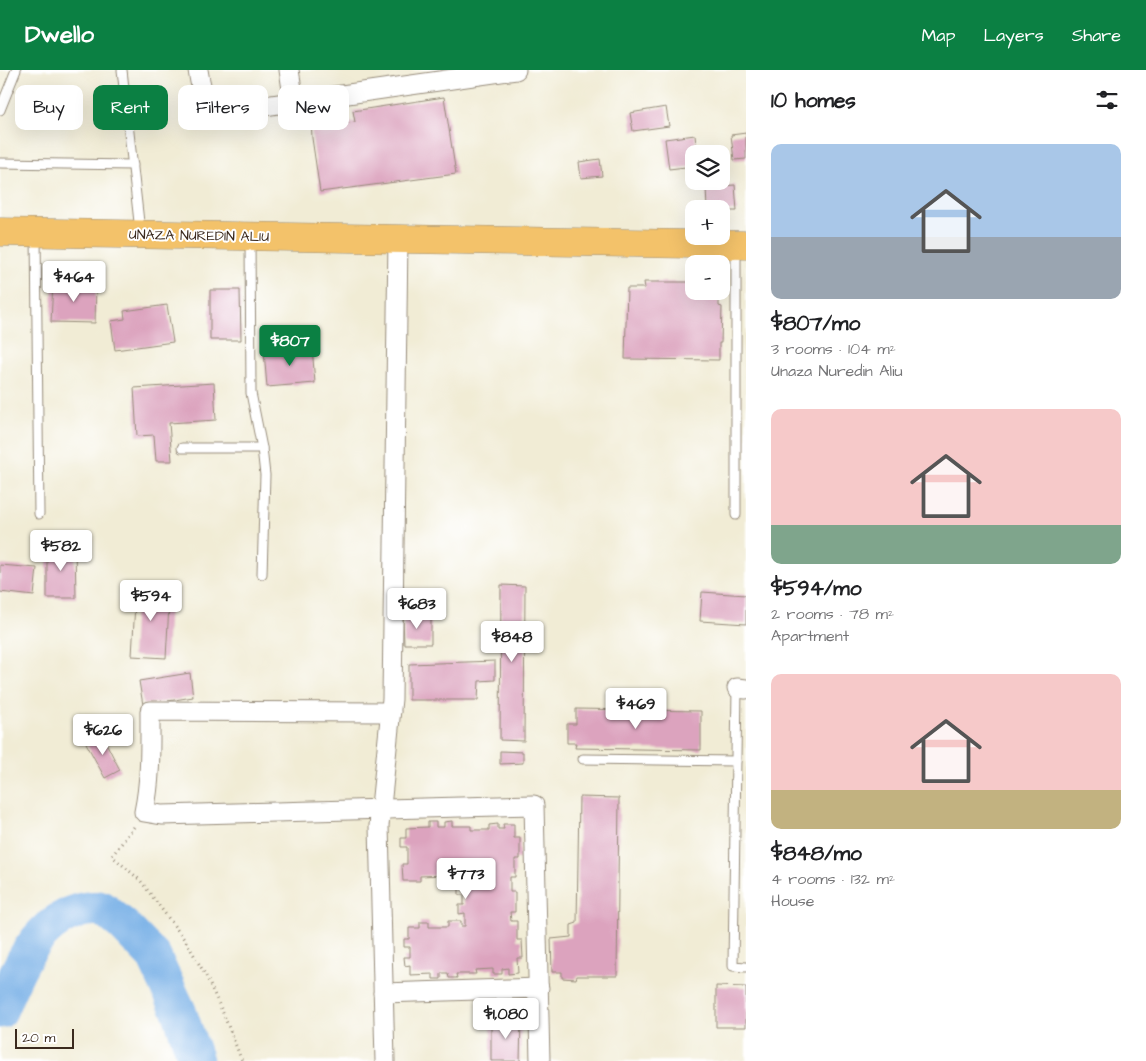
<!DOCTYPE html>
<html lang="en">
<head>
<meta charset="utf-8">
<style>
	body { margin:0; font-family:"Architects Daughter",sans-serif; background:#f6f6f6; color:#202124; height:100vh; display:flex; flex-direction:column; font-size:19px; white-space:nowrap }
	* { box-sizing:border-box; margin:0 }
	p { font-size:16px; color:#757577 }
	.icon { flex:none; width:28px; height:28px; fill:none; stroke:currentColor; stroke-width:2; stroke-linecap:round; stroke-linejoin:round }
	.map { position:relative; flex:1; overflow:hidden }
	.panel { display:flex; flex-direction:column; background:#fff; width:400px }
	.panel>* { flex:none }
	.hud { position:absolute; left:15px; top:15px; width:475px; height:45px; display:flex; gap:10px }
	.controls { position:absolute; left:685px; top:75px; display:grid; gap:10px }
	.controls a { display:grid; place-items:center; width:45px; height:45px; border-radius:10px; background:#fff; box-shadow:0 5px 20px #0002; font-size:25px }
	.scale { position:absolute; left:15px; bottom:12px; width:59px; box-sizing:border-box; padding-left:5px; border:2px solid #3b2a1e; border-top:0; font-size:14px; line-height:18px; white-space:nowrap; color:#3b2a1e; -webkit-text-stroke:4px #fff; paint-order:stroke }
	.price { position:absolute; translate:-50% -42px; padding:0 11px; border-radius:5px; background:#fff; color:#222; font-size:16px; line-height:32px; filter:drop-shadow(0 1px 2px #0008) }
	.price::after { content:''; position:absolute; left:50%; top:30px; width:15px; height:11px; margin-left:-8px; background:inherit; clip-path:polygon(0 0,100% 0,50% 100%) }
	.price.selected { background:#0b8043; color:#fff }
	ul { padding:0; list-style:none }
	li { display:grid; align-content:center; gap:10px; height:265px; padding:0 25px }
	li span { display:grid; place-items:center; height:155px; border-radius:10px; color:#555 }
	li>.icon { margin-inline-start:auto }
	span .icon { width:90px; height:90px; fill:#fffc; stroke-width:1 }
	li b { font-size:21px }
	h2 { display:flex; justify-content:space-between; align-items:center; height:60px; padding:0 25px; font-size:21px }
	.pill { padding:0 18px; border-radius:10px; background:#fff; box-shadow:0 5px 20px #0002; font-size:18px; line-height:45px }
	.pill.selected { background:#0b8043; color:#fff }
	header { display:flex; align-items:center; gap:30px; box-sizing:border-box; height:70px; padding:0 25px; background:#0b8043; color:#fff }
	header strong { font-size:24px }
	nav { display:flex; gap:28px; margin-inline-start:auto; font-size:18px }
	main { display:flex; flex:1; min-height:0 }
	.map>svg:first-child { display:block }
</style>
</head>
<body>
<header>
<strong>Dwello</strong>
<nav><a>Map</a><a>Layers</a><a>Share</a></nav>
</header>
<main>
<div class="map">
<svg width="746" height="991" viewBox="0 0 746 991">
	<rect width="100%" height="100%" fill="#fff"/>
	<filter id="ink" filterUnits="userSpaceOnUse"><feTurbulence type="fractalNoise" baseFrequency=".02" numOctaves="2"/><feDisplacementMap in="SourceGraphic" scale="10" xChannelSelector="R" yChannelSelector="G"/><feConvolveMatrix kernelMatrix="1 2 1 2 8 2 1 2 1" color-interpolation-filters="sRGB"/></filter>
	<filter id="wash" filterUnits="userSpaceOnUse"><feTurbulence type="fractalNoise" baseFrequency=".0096" numOctaves="4" result="noise"/><feDisplacementMap in="SourceGraphic" scale="20" xChannelSelector="R" yChannelSelector="G"/><feGaussianBlur stdDeviation="1.12" result="paint"/><feColorMatrix in="noise" values="0 0 0 0 0 0 0 0 0 0 0 0 0 0 0 0 0 1.4 0 .05"/><feComposite in="paint" operator="in"/></filter>
	<g filter="url(#wash)">
		<rect width="100%" height="100%" fill="#f1ecd5"/>
		<g fill="none" stroke-linecap="round" stroke-linejoin="round">
			<path stroke="#76afe6" stroke-width="35" d="M 0,941 C 17,901 33,855 79,841 C 86,838 95,839 102,838 L 123,855 L 154,887 L 179,941 L 196,991"/>
		</g>
		<g id="blocks">
			<g fill="#dca3be">
				<path d="M 444,27 L 456,104 L 320,122 L 312,68 L 311,47 L 337,42 L 341,54 L 355,52 L 353,41 Z"/>
				<path d="M 666,37 L 669,56 L 633,61 L 630,43 Z"/>
				<path d="M 746,63 L 746,89 L 734,90 L 731,65 Z"/>
				<path d="M 695,65 L 697,84 L 694,84 L 694,96 L 669,99 L 665,69 Z"/>
				<path d="M 600,89 L 602,106 L 581,108 L 579,92 Z"/>
				<path d="M 735,115 L 737,141 L 721,141 L 721,139 L 707,139 L 706,117 Z"/>
				<path d="M 644,212 L 694,212 L 694,221 L 719,221 L 719,236 L 722,237 L 721,273 L 719,273 L 719,290 L 625,289 L 627,218 L 645,218 Z"/>
				<path d="M 53,213 L 96,215 L 95,253 L 51,252 Z"/>
				<path d="M 210,220 L 240,220 L 241,270 L 210,270 Z"/>
				<path d="M 167,235 L 173,272 L 115,280 L 111,251 L 125,249 L 124,241 Z"/>
				<path d="M 312,277 L 315,313 L 267,317 L 264,281 Z"/>
				<path d="M 214,313 L 216,350 L 169,353 L 172,391 L 156,391 L 154,365 L 137,366 L 134,318 Z"/>
				<path d="M 47,476 L 75,476 L 76,528 L 47,528 Z"/>
				<path d="M 0,495 L 37,498 L 34,526 L 0,522 Z"/>
				<path d="M 501,515 L 525,516 L 524,671 L 500,670 Z"/>
				<path d="M 136,516 L 170,518 L 166,588 L 132,586 Z"/>
				<path d="M 702,522 L 746,525 L 746,554 L 700,551 Z"/>
				<path d="M 403,546 L 431,546 L 431,574 L 404,574 Z"/>
				<path d="M 495,591 L 495,610 L 479,611 L 478,630 L 409,630 L 409,594 Z"/>
				<path d="M 190,603 L 193,627 L 143,635 L 139,611 Z"/>
				<path d="M 576,639 L 701,641 L 701,680 L 575,678 L 576,673 L 567,673 L 567,654 L 576,654 Z"/>
				<path d="M 102,665 L 120,700 L 105,708 L 86,673 Z"/>
				<path d="M 500,681 L 523,682 L 523,693 L 500,694 Z"/>
				<path d="M 579,727 L 619,728 L 617,906 L 577,906 L 576,909 L 562,908 L 562,902 L 552,902 L 551,869 L 571,867 L 571,855 L 577,853 Z"/>
				<path d="M 452,751 L 452,756 L 471,756 L 471,760 L 489,760 L 489,755 L 498,754 L 498,759 L 504,759 L 503,754 L 514,754 L 514,768 L 520,768 L 520,789 L 515,789 L 515,807 L 510,807 L 510,822 L 515,822 L 515,842 L 510,842 L 511,851 L 517,851 L 517,870 L 522,870 L 523,888 L 517,888 L 518,903 L 508,904 L 508,898 L 502,899 L 502,904 L 493,904 L 493,899 L 475,900 L 476,904 L 456,904 L 457,908 L 449,908 L 448,903 L 441,903 L 441,909 L 433,909 L 433,904 L 410,905 L 410,895 L 405,896 L 404,887 L 410,887 L 410,877 L 404,877 L 404,869 L 409,869 L 409,858 L 420,858 L 420,852 L 429,852 L 429,857 L 448,857 L 448,851 L 461,851 L 461,856 L 465,856 L 465,843 L 459,844 L 459,835 L 464,835 L 464,825 L 459,825 L 459,817 L 464,816 L 463,805 L 459,805 L 459,809 L 447,810 L 447,805 L 420,806 L 420,811 L 403,811 L 402,794 L 407,794 L 407,777 L 401,777 L 401,768 L 406,768 L 406,758 L 428,757 L 428,752 L 436,752 L 436,757 L 444,757 L 444,752 Z"/>
				<path d="M 716,916 L 746,917 L 746,957 L 716,957 Z"/>
				<path d="M 491,949 L 521,949 L 520,991 L 491,991 Z"/>
			</g>
		</g>
	</g>
	<g filter="url(#ink)">
		<use href="#blocks" fill-opacity="0" stroke="#968b7a" stroke-width="1"/>
		<g fill="none" stroke-linecap="round" stroke-linejoin="round">
			<defs>
				<g id="lane">
					<path d="M 122,0 L 140,161"/>
					<path d="M 0,40 L 16,0"/>
					<path d="M 0,93 L 133,95"/>
					<path d="M 36,165 L 39,444"/>
					<path d="M 250,169 L 251,323 L 262,378 L 265,405 L 262,504"/>
					<path d="M 736,177 L 736,445"/>
					<path d="M 182,378 L 262,378"/>
					<path d="M 737,618 L 733,896 L 746,897"/>
					<path d="M 583,689 L 736,691"/>
				</g>
				<g id="street">
					<path d="M 198,0 C 202,27 206,38 236,40 L 516,0"/>
					<path d="M 289,0 L 294,32"/>
					<path d="M 737,618 L 746,619"/>
					<path d="M 391,642 L 150,641 C 150,675 151,709 144,742 L 162,745 L 534,735 L 540,991"/>
					<path d="M 383,923 L 539,918"/>
					<path d="M 385,991 L 379,756 L 392,629 L 398,168"/>
				</g>
				<path id="primary" d="M 0,162 L 746,175"/>
			</defs>
			<use href="#lane" stroke="#968b7a" stroke-width="11"/>
			<use href="#street" stroke="#968b7a" stroke-width="21"/>
			<use href="#primary" stroke="#968b7a" stroke-width="29"/>
			<path stroke="#968b7a" stroke-width="3" stroke-dasharray="1 4" stroke-linecap="butt" d="M 134,757 L 112,786 L 140,810 L 187,873 L 206,906 L 223,943 L 242,991"/>
			<use href="#lane" stroke="#fff" stroke-width="9"/>
			<use href="#street" stroke="#fff" stroke-width="19"/>
			<use href="#primary" stroke="#f3c26a" stroke-width="28"/>
		</g>
	</g>
	<g text-anchor="middle" stroke-width="4" stroke-linejoin="round" paint-order="stroke">
		<g font-size="14" fill="#3b2a1e" stroke="#fff">
			<text transform="translate(199 165) rotate(1)" y="5">UNAZA NUREDIN ALIU</text>
		</g>
	</g>
</svg>
<div class="controls">
<a><svg class="icon" aria-label="layers" viewBox="0 0 24 24"><path d="M12 4l9 5-9 5-9-5zM3 14l9 5 9-5"/></svg></a>
<a>+</a>
<a>−</a>
</div>
<div class="scale">20 m</div>
<b class="price" style="left:74px;top:233px">$464</b>
<b class="price selected" style="left:290px;top:297px">$807</b>
<b class="price" style="left:61px;top:502px">$582</b>
<b class="price" style="left:151px;top:552px">$594</b>
<b class="price" style="left:417px;top:560px">$683</b>
<b class="price" style="left:512px;top:593px">$848</b>
<b class="price" style="left:636px;top:660px">$469</b>
<b class="price" style="left:103px;top:686px">$626</b>
<b class="price" style="left:466px;top:830px">$773</b>
<b class="price" style="left:506px;top:970px">$1,080</b>
<div class="hud">
<a class="pill">Buy</a>
<a class="pill selected">Rent</a>
<a class="pill">Filters</a>
<a class="pill">New</a>
</div>
</div>
<section class="panel">
<h2>10 homes<svg class="icon" aria-label="filters" viewBox="0 0 24 24"><path d="M4 7h16M4 17h16"/><circle cx="9" cy="7" r="2"/><circle cx="15" cy="17" r="2"/></svg></h2>
<ul>
<li><span style="background:linear-gradient(#a9c7e8 60%,#9aa5b1 0)"><svg class="icon" aria-label="home" viewBox="0 0 24 24"><path d="M3 11l9-7 9 7M6 9v11h12V9"/></svg></span><div><b>$807/mo</b><p>3 rooms · 104 m²</p><p>Unaza Nuredin Aliu</p></div></li>
<li><span style="background:linear-gradient(#f6c9c9 75%,#7fa58c 0)"><svg class="icon" aria-label="home" viewBox="0 0 24 24"><path d="M3 11l9-7 9 7M6 9v11h12V9"/></svg></span><div><b>$594/mo</b><p>2 rooms · 78 m²</p><p>Apartment</p></div></li>
<li><span style="background:linear-gradient(#f6c9c9 75%,#c2b280 0)"><svg class="icon" aria-label="home" viewBox="0 0 24 24"><path d="M3 11l9-7 9 7M6 9v11h12V9"/></svg></span><div><b>$848/mo</b><p>4 rooms · 132 m²</p><p>House</p></div></li>
</ul>
</section>
</main>
</body>
</html>
